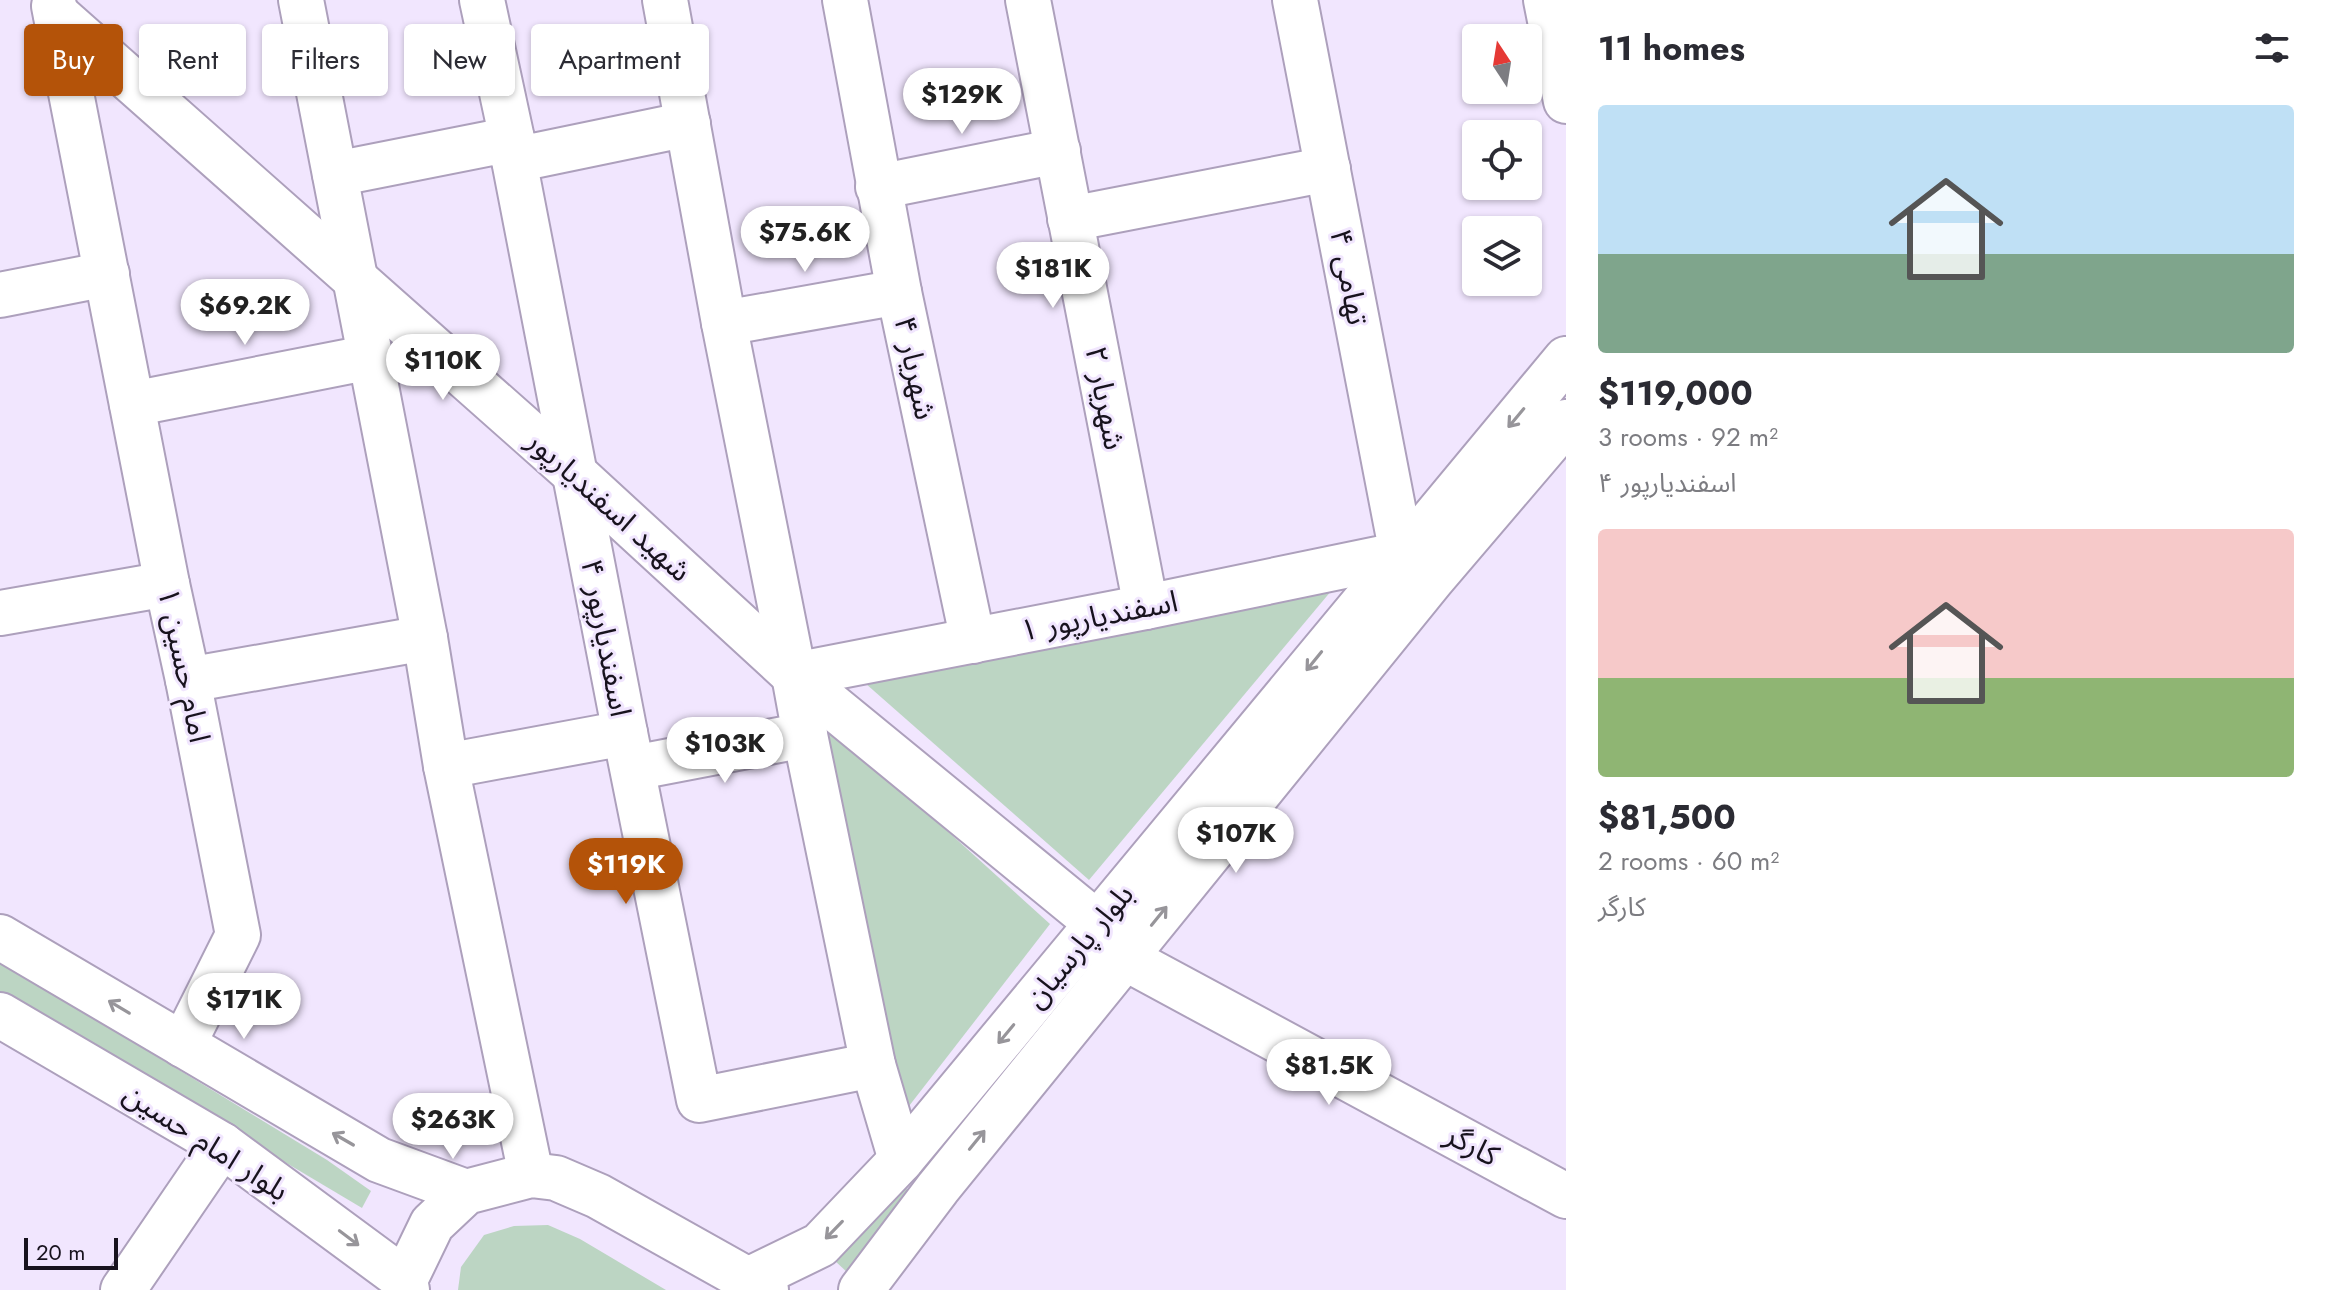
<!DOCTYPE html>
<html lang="en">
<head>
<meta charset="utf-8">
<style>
	body { margin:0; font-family:Jost,"Noto Sans Arabic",sans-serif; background:#f2f2f3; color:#2b2b33; height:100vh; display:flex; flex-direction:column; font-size:30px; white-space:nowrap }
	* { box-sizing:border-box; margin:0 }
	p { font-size:26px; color:#7c7c81 }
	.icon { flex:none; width:44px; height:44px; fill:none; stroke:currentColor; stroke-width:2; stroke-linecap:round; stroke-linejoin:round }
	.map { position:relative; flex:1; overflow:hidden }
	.panel { display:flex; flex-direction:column; background:#fff; width:760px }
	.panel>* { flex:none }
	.banner { position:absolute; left:24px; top:24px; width:760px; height:72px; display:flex; gap:16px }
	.needle { width:52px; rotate:348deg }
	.controls { position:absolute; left:1462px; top:24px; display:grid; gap:16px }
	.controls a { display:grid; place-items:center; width:80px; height:80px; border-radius:8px; background:#fff; box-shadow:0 2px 6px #0004; font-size:40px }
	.scale { position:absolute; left:24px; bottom:20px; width:94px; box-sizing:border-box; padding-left:8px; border:4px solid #18131e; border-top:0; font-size:22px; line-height:28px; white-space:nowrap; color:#18131e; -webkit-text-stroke:6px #f1e6fe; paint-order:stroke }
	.price { position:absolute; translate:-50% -68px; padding:0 18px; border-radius:28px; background:#fff; color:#222; font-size:26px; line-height:52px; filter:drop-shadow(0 2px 4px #0008) }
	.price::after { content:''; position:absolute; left:50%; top:48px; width:24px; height:18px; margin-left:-12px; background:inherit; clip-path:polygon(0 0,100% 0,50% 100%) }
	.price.current { background:#b45309; color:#fff }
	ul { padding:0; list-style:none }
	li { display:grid; align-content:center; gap:16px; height:424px; padding:0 32px }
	li span { display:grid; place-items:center; height:248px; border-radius:8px; color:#555 }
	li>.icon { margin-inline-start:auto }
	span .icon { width:144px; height:144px; fill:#fffc; stroke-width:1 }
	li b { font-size:34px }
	h2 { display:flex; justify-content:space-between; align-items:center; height:96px; padding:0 32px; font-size:34px }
	.chip { padding:0 28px; border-radius:8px; background:#fff; box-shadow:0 2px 6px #0004; font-size:28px; line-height:72px }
	.chip.current { background:#b45309; color:#fff }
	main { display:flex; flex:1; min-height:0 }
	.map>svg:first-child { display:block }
</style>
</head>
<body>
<main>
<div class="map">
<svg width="1566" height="1290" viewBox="0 0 1566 1290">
	<rect width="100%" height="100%" fill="#f1e6fe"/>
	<g fill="#bcd5c3">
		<path d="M 1342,578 L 1089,880 L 857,676 Z"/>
		<path d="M 817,713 L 1050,924 L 892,1128 Z"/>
		<path d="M 0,961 L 327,1160 L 371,1191 L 362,1208 L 0,993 Z"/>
		<path d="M 902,1187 L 911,1190 L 849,1274 L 833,1259 Z"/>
		<path d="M 548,1225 L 580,1239 L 666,1290 L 458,1290 L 461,1267 L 484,1235 L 514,1226 Z"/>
	</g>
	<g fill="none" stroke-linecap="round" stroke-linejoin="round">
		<defs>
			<g id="minor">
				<path d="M 301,0 L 425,638 L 446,766 L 531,1175"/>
				<path d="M 482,0 L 512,139 L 514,160 L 625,733 L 699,1100 L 873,1065"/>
				<path d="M 665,0 L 724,323 L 794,675 L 805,735 L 873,1065 L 901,1160"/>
				<path d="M 845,0 L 899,292 L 973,641"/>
				<path d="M 1028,0 L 1146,607"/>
				<path d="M 1546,0 L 1566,101"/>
				<path d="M 54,6 L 167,584 L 188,680 L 238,935 L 183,1045"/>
				<path d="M 56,14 L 574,473 L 794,675 L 1098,924"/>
				<path d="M 514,160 L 688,124"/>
				<path d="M 335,174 L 512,139"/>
				<path d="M 878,187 L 1058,151"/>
				<path d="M 1070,219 L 1328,169"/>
				<path d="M 0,295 L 107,274"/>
				<path d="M 724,323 L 899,292"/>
				<path d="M 132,404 L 371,357"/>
				<path d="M 0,613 L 167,584"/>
				<path d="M 794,675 L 1146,607 L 1402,554 L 1295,0"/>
				<path d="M 188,680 L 425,638"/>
				<path d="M 446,766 L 625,733"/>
				<path d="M 633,768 L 805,735"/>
				<path d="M 123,1290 L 222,1145"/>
			</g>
			<g id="major">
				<path d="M 0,937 L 379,1160 L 466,1192"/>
				<path d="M 1125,958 L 1566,1196"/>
				<path d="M 0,1015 L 222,1145 L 405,1280"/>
				<path d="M 748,1280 L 820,1245 L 901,1160 L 1566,359"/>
				<path d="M 407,1290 L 405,1280 L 432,1224 L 466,1192 L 531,1175 L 556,1178 L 598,1196 L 766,1290"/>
				<path d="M 861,1290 L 938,1188 L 1433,578 L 1566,422"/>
			</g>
		</defs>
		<use href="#minor" stroke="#ada0bc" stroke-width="48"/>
		<use href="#major" stroke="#ada0bc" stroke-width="48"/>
		<use href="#minor" stroke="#fff" stroke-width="44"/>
		<use href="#major" stroke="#fff" stroke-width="44"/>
	</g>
	<defs><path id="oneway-shaft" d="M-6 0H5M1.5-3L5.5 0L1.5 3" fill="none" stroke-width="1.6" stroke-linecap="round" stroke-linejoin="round" transform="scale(2)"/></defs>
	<g stroke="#97959a">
		<use href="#oneway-shaft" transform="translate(1516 418) rotate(130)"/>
		<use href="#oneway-shaft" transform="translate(1314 661) rotate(129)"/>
		<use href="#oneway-shaft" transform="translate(1159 916) rotate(-51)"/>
		<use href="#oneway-shaft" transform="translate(119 1007) rotate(-149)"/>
		<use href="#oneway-shaft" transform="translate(1006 1034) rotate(130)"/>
		<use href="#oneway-shaft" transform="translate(343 1139) rotate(-150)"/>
		<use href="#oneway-shaft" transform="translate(977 1140) rotate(-51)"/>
		<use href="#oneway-shaft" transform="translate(834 1230) rotate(134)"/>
		<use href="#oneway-shaft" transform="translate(349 1238) rotate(37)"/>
	</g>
	<g text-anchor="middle" stroke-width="6" stroke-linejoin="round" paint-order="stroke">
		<g font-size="30" fill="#18131e" stroke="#f1e6fe">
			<text transform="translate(1349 277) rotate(79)" y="10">تهامی ۴</text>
			<text transform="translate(915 368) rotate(78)" y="10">شهریار ۴</text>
			<text transform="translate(1105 398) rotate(79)" y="10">شهریار ۲</text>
			<text transform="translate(609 506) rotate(42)" y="10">شهید اسفندیارپور</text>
			<text transform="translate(1099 616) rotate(-11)" y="10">اسفندیارپور ۱</text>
			<text transform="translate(606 638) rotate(79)" y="10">اسفندیارپور ۴</text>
			<text transform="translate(184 665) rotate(78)" y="10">امام حسین ۱</text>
			<text transform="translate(1079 946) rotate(-50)" y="10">بلوار پارسیان</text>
			<text transform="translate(206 1142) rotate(33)" y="10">بلوار امام حسین</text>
			<text transform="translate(1472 1145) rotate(28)" y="10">کارگر</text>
		</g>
	</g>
</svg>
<div class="controls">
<a><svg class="needle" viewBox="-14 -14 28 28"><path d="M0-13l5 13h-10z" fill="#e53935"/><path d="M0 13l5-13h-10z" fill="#7c7c81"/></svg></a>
<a><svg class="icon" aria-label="locate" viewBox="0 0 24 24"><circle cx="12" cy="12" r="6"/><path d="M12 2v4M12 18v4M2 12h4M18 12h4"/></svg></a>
<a><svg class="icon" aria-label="layers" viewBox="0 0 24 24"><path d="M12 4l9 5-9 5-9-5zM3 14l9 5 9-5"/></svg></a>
</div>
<div class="scale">20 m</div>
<b class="price" style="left:962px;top:136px">$129K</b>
<b class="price" style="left:805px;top:274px">$75.6K</b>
<b class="price" style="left:1053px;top:310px">$181K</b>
<b class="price" style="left:245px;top:347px">$69.2K</b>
<b class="price" style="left:443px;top:402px">$110K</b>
<b class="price" style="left:725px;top:785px">$103K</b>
<b class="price" style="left:1236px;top:875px">$107K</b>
<b class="price current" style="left:626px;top:906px">$119K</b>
<b class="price" style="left:244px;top:1041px">$171K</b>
<b class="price" style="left:1329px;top:1107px">$81.5K</b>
<b class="price" style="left:453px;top:1161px">$263K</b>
<div class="banner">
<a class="chip current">Buy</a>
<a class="chip">Rent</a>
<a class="chip">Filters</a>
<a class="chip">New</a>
<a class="chip">Apartment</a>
</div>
</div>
<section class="panel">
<h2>11 homes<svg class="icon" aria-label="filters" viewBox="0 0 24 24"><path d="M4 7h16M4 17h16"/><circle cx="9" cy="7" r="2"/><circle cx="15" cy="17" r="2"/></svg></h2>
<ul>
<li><span style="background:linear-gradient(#bfe0f5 60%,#7fa58c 0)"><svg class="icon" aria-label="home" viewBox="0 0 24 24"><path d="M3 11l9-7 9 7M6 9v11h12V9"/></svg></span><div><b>$119,000</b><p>3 rooms · 92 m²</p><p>اسفندیارپور ۴</p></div></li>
<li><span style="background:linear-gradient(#f6c9c9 60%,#8fb573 0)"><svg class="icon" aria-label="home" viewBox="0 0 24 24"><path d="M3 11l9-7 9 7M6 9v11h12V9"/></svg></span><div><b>$81,500</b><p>2 rooms · 60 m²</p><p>کارگر</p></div></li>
</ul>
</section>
</main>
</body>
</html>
